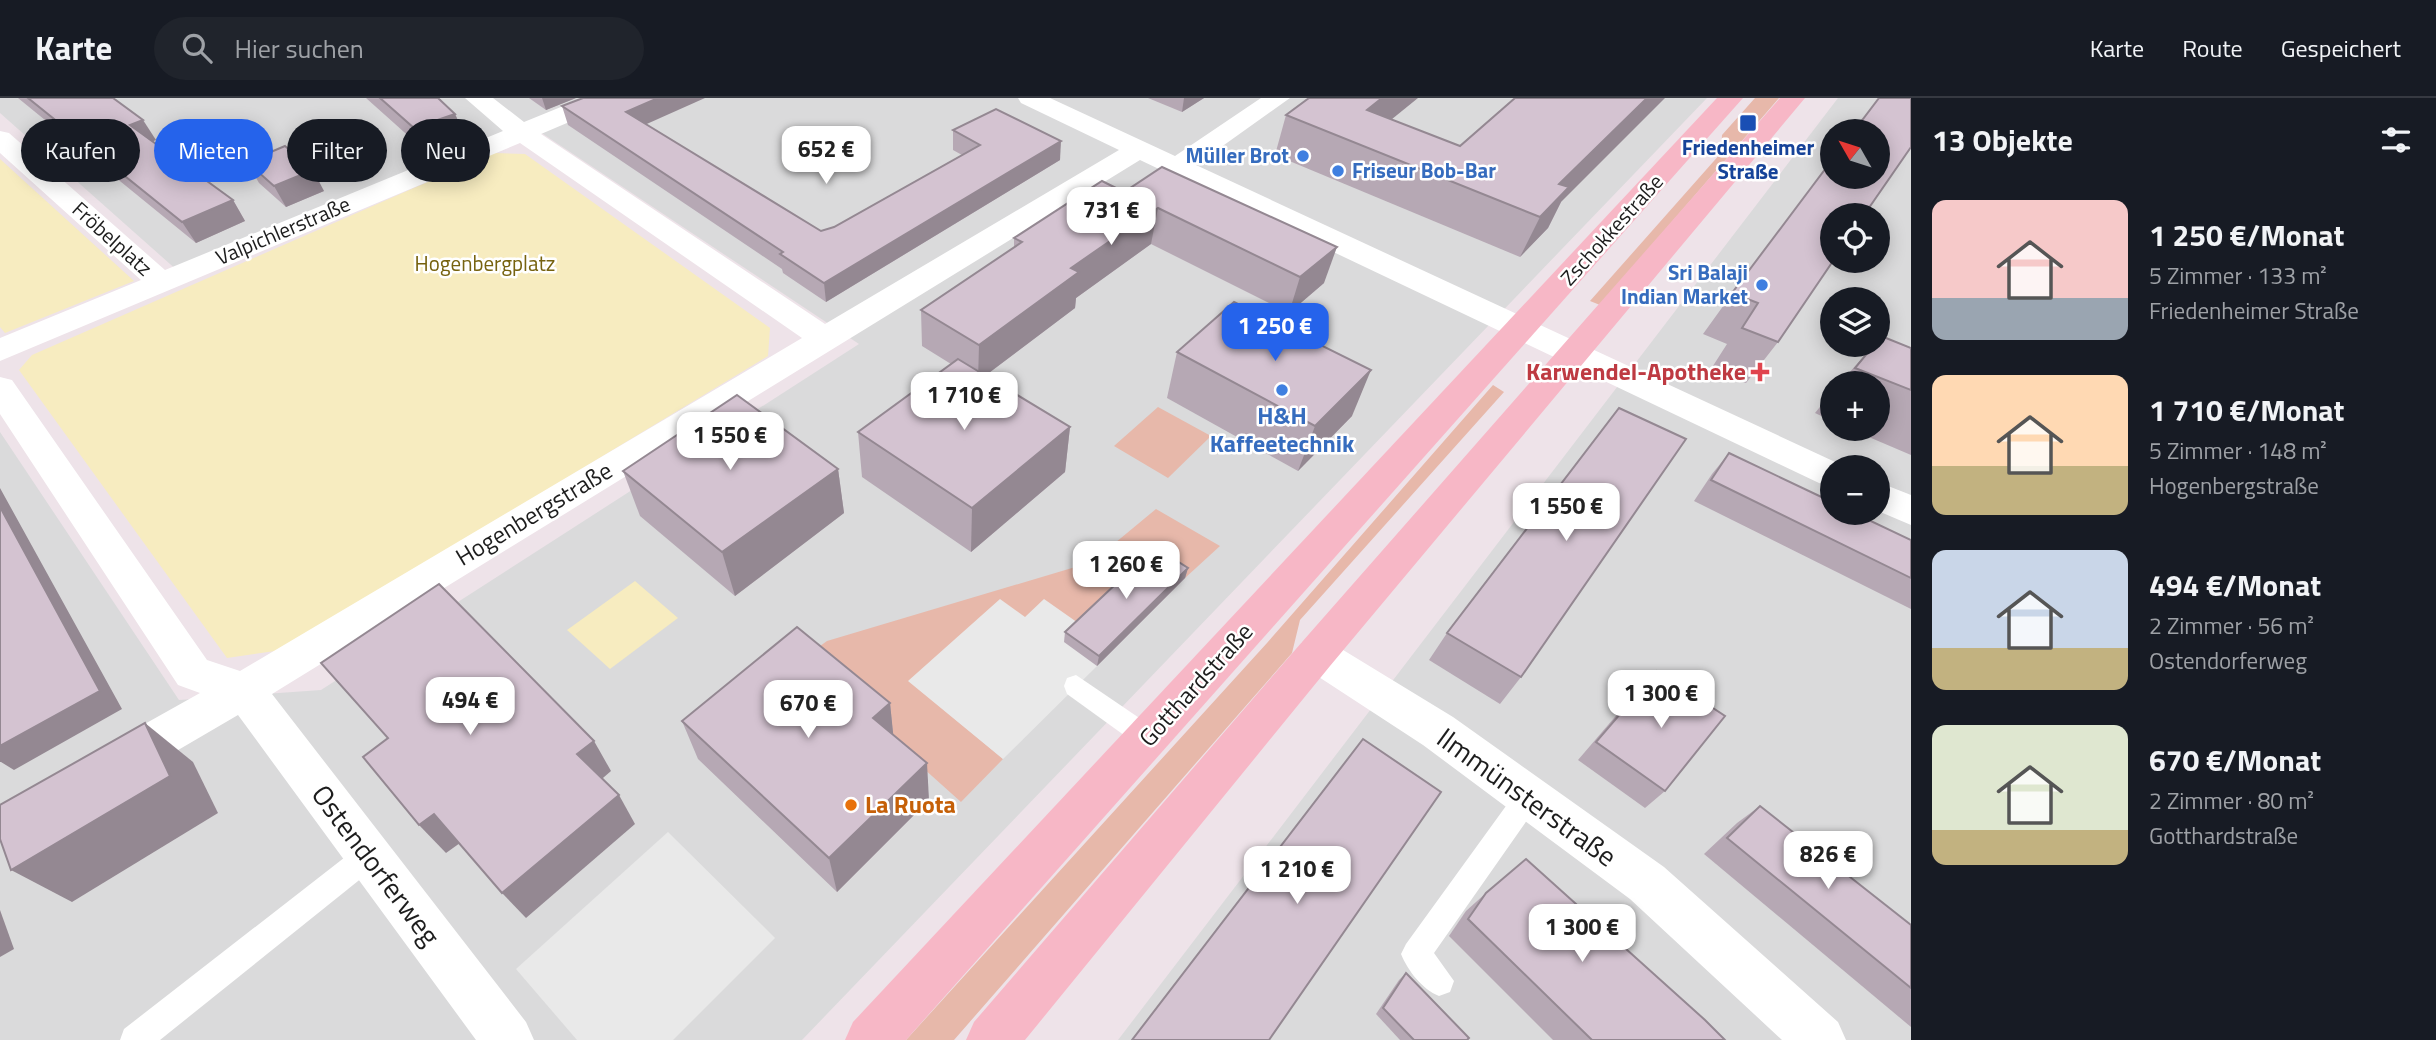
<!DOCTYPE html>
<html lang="de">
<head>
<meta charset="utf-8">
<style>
	body { margin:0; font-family:"Titillium Web",sans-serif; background:#20242c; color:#f1f3f6; height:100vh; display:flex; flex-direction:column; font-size:26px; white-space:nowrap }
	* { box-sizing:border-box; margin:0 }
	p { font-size:23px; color:#9ea1a6 }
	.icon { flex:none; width:38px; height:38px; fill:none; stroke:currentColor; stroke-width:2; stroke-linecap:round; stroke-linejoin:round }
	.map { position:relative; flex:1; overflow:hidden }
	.panel { display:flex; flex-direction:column; background:#171b24; width:525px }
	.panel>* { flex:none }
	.banner { position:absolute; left:21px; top:21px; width:665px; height:63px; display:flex; gap:14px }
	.needle { width:46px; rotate:309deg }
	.buttons { position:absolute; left:1820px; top:21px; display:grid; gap:14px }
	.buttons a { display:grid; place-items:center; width:70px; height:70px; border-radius:50%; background:#171b24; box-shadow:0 4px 18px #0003; font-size:35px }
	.price { position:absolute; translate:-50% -60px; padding:0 16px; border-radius:14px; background:#fff; color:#222; font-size:23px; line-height:46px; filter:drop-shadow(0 2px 4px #0008) }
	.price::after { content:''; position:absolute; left:50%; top:42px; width:21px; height:16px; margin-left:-10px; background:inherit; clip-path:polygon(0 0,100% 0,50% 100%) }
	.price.current { background:#2563eb; color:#fff }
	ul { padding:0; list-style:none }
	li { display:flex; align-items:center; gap:21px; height:175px; padding:0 21px }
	li span { display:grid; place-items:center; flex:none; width:196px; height:140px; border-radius:14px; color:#555 }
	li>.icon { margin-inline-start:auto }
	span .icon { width:84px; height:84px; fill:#fffc; stroke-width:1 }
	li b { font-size:30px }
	h2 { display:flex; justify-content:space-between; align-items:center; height:84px; padding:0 21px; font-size:30px }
	.tag { padding:0 24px; border-radius:32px; background:#171b24; box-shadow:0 4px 18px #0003; font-size:24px; line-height:63px }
	.tag.current { background:#2563eb; color:#fff }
	header { display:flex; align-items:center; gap:42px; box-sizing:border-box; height:98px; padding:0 35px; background:#171b24; border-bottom:2px solid #363941 }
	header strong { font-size:33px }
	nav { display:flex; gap:38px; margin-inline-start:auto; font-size:24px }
	.search { width:490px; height:63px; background:#20242c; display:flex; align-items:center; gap:18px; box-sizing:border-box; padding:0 24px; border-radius:38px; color:#9ea1a6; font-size:26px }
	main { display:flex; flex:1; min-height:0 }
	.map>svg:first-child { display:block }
</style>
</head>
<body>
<header>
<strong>Karte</strong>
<div class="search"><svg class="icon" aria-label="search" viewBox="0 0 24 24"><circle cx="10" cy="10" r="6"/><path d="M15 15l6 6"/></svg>Hier suchen</div>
<nav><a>Karte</a><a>Route</a><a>Gespeichert</a></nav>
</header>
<main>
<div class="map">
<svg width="1911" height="942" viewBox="0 0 1911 942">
	<rect width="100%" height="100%" fill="#eee3e9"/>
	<g fill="#dadadb" fill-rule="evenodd">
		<path d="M 0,0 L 1707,0 L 802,942 L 0,942 L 0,334 L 179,602 L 321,592 L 859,246 L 528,26 L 179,174 L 0,15 Z"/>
		<path d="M 1838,0 L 1911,0 L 1911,942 L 1118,942 ZM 1832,33 L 1878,33 L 1878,79 L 1832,79 ZM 1832,117 L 1878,117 L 1878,163 L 1832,163 ZM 1832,201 L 1878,201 L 1878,247 L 1832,247 ZM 1832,285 L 1878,285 L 1878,331 L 1832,331 ZM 1832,369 L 1878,369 L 1878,415 L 1832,415 Z"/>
	</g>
	<g fill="#e7b8aa">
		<path d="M 1755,0 L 1779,0 L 1600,207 L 1590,203 L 1721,55 L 1722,37 Z"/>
		<path d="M 1493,287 L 1504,294 L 1300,522 L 1292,555 L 954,942 L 906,942 L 1267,545 Z"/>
		<path d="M 1158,309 L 1211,338 L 1168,380 L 1114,348 Z"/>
		<path d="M 1156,411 L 1220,448 L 1185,480 L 1153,459 L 1081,527 L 1025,519 L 909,583 L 1003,661 L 961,704 L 894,644 L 809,556 L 827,543 L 1092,464 Z"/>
	</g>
	<g fill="#f7ecc0">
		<path d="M 494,55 L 525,56 L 770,230 L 768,258 L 282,552 L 227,560 L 19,272 L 32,257 Z"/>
		<path d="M 0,61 L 134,183 L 5,235 L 0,229 Z"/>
		<path d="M 635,483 L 678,520 L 610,571 L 567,532 Z"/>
	</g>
	<g fill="#e9e9e9">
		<path d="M 1000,501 L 1025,519 L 1044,501 L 1081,527 L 1097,568 L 1003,661 L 908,583 Z"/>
		<path d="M 668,734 L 775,840 L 673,942 L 577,942 L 516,871 Z"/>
	</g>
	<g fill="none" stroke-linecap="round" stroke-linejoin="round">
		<g fill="#fff" fill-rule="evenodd">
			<path d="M 1076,577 L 1157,632 L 1161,640 L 1157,648 L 1148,651 L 1139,648 L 1067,596 L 1064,588 L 1067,580 Z"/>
			<path d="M 1528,687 L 1537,690 L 1541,699 L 1537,708 L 1434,855 L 1454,883 L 1450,894 L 1439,898 C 1422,891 1408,873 1401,856 L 1406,846 L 1519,690 Z"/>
			<path d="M 368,745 L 378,749 L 382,758 L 378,767 L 160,942 L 120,942 L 124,931 L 358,749 Z"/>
		</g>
		<g fill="#fff" fill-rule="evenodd">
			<path d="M 465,0 L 493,0 L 524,24 L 583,0 L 617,0 L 614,5 L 541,36 L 825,226 L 1119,52 L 1021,5 L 1018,0 L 1050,0 L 1175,58 L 1261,0 L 1290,0 L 1196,67 L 1846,369 L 1832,369 L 1832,389 L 1819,385 L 1140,62 L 272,596 L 526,924 L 534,942 L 476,942 L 238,617 L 132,679 L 116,685 L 100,679 L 94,665 L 100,651 L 200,595 L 178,587 L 0,316 L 0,279 L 12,282 L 207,562 L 240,573 L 802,240 L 520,45 L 0,263 L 0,240 L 141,182 L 0,55 L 0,33 L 9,35 L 165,172 L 503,33 Z"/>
			<path d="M 1878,384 L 1911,397 L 1911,427 L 1878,413 Z"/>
			<path d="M 1316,539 L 1330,544 L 1453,619 L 1664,769 L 1838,924 L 1846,942 L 1782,942 L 1630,801 L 1423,647 L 1302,568 L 1296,556 L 1302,544 Z"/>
		</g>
		<g fill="#f7b7c6" fill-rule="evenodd">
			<path d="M 1717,0 L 1743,0 L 906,942 L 845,942 L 853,924 Z"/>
			<path d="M 1780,0 L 1805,0 L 1330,568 L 1025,942 L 966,942 L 974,924 L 1302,544 Z"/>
		</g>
	</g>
	<g fill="#b6a8b4">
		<path d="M 18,0 L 113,0 L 156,42 L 152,43 L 233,102 L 245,123 L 196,145 Z"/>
		<path d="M 366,0 L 438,0 L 455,16 L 464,36 L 423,51 Z"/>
		<path d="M 529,0 L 576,0 L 546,12 Z"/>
		<path d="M 1148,0 L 1204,0 L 1182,14 Z"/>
		<path d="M 562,8 L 646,26 L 821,133 L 834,129 L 962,57 L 953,52 L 953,32 L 1060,62 L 826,204 L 783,175 L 782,171 L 568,27 Z"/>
		<path d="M 1286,17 L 1391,22 L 1561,104 L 1548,130 L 1520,159 L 1275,57 Z"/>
		<path d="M 247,64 L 324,93 L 286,109 L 259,85 Z"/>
		<path d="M 1124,94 L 1324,185 L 1289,215 L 1151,146 L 1076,200 L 1075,210 L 985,278 L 1070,329 L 1065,374 L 971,454 L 862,379 L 858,334 L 951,266 L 922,248 L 921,212 L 1014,150 L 1014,140 Z"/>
		<path d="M 1747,175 L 1778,244 L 1746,285 L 1711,271 L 1727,246 L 1703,236 Z"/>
		<path d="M 1874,247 L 1911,250 L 1911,357 L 1850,331 L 1878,331 L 1878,285 L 1840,285 Z"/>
		<path d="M 1177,254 L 1352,318 L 1298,373 L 1167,300 Z"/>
		<path d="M 1832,294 L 1832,323 L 1815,315 Z"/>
		<path d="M 1729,355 L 1911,442 L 1911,511 L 1694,403 L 1712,376 Z"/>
		<path d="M 838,371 L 844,415 L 735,498 L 640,418 L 623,373 Z"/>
		<path d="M 1188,470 L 1185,480 L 1097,568 L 1064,544 L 1065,534 Z"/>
		<path d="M 1447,535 L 1521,579 L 1500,606 L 1429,562 Z"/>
		<path d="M 1657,573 L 1665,693 L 1645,710 L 1578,662 L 1638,592 Z"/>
		<path d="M 890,605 L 893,637 L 929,702 L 837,794 L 698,661 L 682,623 Z"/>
		<path d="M 1760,708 L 1911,827 L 1911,929 L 1704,756 L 1737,725 Z"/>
		<path d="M 1486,795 L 1725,942 L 1553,942 L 1449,838 L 1466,813 Z"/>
		<path d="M 1406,875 L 1467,942 L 1400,942 L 1376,916 L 1399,882 Z"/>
	</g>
	<g fill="#948892">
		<path d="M 542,0 L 576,0 L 546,12 Z"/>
		<path d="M 658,0 L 705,0 L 631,33 L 626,14 Z"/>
		<path d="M 1184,0 L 1204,0 L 1182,14 Z"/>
		<path d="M 1382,0 L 1418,0 L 1360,47 L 1367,12 Z"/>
		<path d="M 1647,0 L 1665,0 L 1561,104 L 1548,130 L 1520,159 L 1540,119 L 1559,86 Z"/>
		<path d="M 455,16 L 464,36 L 423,51 L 414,30 Z"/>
		<path d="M 143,22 L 156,42 L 143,47 L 130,27 Z"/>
		<path d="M 1061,43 L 1060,62 L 826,204 L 824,185 Z"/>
		<path d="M 313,72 L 324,93 L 286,109 L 274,88 Z"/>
		<path d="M 233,102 L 245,123 L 196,145 L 182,124 Z"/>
		<path d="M 1158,110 L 1151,146 L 1076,200 L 1075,210 L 978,283 L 979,247 L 1071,170 Z"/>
		<path d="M 1337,149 L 1324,185 L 1289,215 L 1300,179 Z"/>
		<path d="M 1371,272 L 1352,318 L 1298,373 L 1315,328 Z"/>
		<path d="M 1070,329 L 1065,374 L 971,454 L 972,410 Z"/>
		<path d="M 838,371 L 844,415 L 735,498 L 722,454 Z"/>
		<path d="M 0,390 L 122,611 L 14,672 L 1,664 L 0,664 Z"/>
		<path d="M 1188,470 L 1185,480 L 1097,568 L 1099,558 Z"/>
		<path d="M 890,605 L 894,644 L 873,620 Z"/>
		<path d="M 145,625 L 193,664 L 218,715 L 72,804 L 11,772 Z"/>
		<path d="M 594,643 L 611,673 L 596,686 L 577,656 Z"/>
		<path d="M 927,665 L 929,702 L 837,794 L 829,760 Z"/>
		<path d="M 619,697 L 635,726 L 526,820 L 502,795 Z"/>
		<path d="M 434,716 L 460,745 L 446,755 L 419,727 Z"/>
		<path d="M 0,812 L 14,851 L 0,859 Z"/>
	</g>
	<g fill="#d4c3d1" stroke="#948892" stroke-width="2">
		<path d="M 28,0 L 113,0 L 143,22 L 130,27 L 233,102 L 182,124 Z"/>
		<path d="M 380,0 L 438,0 L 455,16 L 414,30 Z"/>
		<path d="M 583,0 L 658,0 L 626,14 L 821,133 L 834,129 L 980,47 L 953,32 L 996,11 L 1061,43 L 824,185 L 780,156 L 783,154 L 562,8 Z"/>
		<path d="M 1309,0 L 1382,0 L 1367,12 L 1460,48 L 1515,0 L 1647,0 L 1559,86 L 1569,89 L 1540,119 L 1286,17 Z"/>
		<path d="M 1879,0 L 1911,0 L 1911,49 L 1864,117 L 1832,117 L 1832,163 L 1833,163 L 1778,244 L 1742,230 L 1758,205 L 1732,195 L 1832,62 L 1832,79 L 1878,79 L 1878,33 L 1854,33 Z"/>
		<path d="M 285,48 L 313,72 L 274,88 L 247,64 Z"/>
		<path d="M 1162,69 L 1337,149 L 1300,179 L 1158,110 L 1071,170 L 1079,174 L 979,247 L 921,212 L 1022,144 L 1014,140 L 1102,83 L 1124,94 Z"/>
		<path d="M 1234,204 L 1371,272 L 1315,328 L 1177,254 Z"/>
		<path d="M 1881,238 L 1911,250 L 1911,292 L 1855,270 L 1874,247 L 1878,247 L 1878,242 Z"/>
		<path d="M 958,261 L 1070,329 L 972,410 L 858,334 Z"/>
		<path d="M 737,297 L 838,371 L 722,454 L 623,373 Z"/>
		<path d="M 1619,310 L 1686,341 L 1521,579 L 1447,535 Z"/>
		<path d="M 1729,355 L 1832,404 L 1832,415 L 1854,415 L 1911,442 L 1911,480 L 1711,382 Z"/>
		<path d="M 0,409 L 100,593 L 0,648 Z"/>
		<path d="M 1155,449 L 1188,470 L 1099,558 L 1065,534 Z"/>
		<path d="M 439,486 L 594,643 L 577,656 L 619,697 L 502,795 L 434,716 L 419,727 L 363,659 L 388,640 L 321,565 Z"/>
		<path d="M 797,529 L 890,605 L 873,620 L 927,665 L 829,760 L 682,623 Z"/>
		<path d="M 1657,573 L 1725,618 L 1665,693 L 1596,644 Z"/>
		<path d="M 145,625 L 170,678 L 11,772 L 0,741 L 0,707 Z"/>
		<path d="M 1363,641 L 1441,694 L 1269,942 L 1132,942 Z"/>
		<path d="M 1760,708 L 1911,827 L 1911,890 L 1727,740 Z"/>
		<path d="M 1526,761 L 1705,922 L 1725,942 L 1592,942 L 1468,821 L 1486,795 Z"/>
		<path d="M 1406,875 L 1469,940 L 1467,942 L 1414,942 L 1383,910 Z"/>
	</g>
	<rect fill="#1a4fb4" stroke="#fff" stroke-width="2.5" x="1739" y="16" width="18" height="18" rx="3.5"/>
	<g fill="#3f7fe0" stroke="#fff" stroke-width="2.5">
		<circle cx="1303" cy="58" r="7"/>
		<circle cx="1338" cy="73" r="7"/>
		<circle cx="1762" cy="187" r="7"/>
		<circle cx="1282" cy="292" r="7"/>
	</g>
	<path fill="#e0444e" stroke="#fff" stroke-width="2.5" d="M1756.5 263.5h7v7h7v7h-7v7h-7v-7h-7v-7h7z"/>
	<circle fill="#e8710a" stroke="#fff" stroke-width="2.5" cx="851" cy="707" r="7"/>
	<g text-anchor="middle" stroke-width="5" stroke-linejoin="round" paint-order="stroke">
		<g font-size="21" font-weight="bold" fill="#164399" stroke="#fff">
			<text x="1748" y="57">Friedenheimer<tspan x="1748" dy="24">Straße</tspan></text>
		</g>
		<g font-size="21" font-weight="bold" fill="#366cbe" stroke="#fff" text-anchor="end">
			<text x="1289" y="65">Müller Brot</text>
			<text x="1352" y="80" text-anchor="start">Friseur Bob-Bar</text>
			<text x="1748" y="182">Sri Balaji<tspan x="1748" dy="24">Indian Market</tspan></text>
		</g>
		<g font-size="21" fill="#1d1d1d" stroke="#fff">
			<text transform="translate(1612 132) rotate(-48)" y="7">Zschokkestraße</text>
			<text transform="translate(283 133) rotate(-23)" y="7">Valpichlerstraße</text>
			<text transform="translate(112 141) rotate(42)" y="7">Fröbelplatz</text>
		</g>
		<g font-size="21" fill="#76620f" stroke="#fff">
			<text x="485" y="173">Hogenbergplatz</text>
		</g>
		<g font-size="24" font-weight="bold" fill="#be3a42" stroke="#fff" text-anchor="end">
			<text x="1746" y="282">Karwendel-Apotheke</text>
		</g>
		<g font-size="24" font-weight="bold" fill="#366cbe" stroke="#fff">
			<text x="1282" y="326">H&amp;H<tspan x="1282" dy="28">Kaffeetechnik</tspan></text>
		</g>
		<g font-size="24" fill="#1d1d1d" stroke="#fff">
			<text transform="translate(534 416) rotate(-31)" y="8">Hogenbergstraße</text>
			<text transform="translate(1196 587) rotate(-48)" y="8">Gotthardstraße</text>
		</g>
		<g font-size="24" font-weight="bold" fill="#c56008" stroke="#fff" text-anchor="start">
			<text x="865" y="715">La Ruota</text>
		</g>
		<g font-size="28" fill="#1d1d1d" stroke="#fff">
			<text transform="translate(1527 699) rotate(36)" y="10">Ilmmünsterstraße</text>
			<text transform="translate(376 767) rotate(53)" y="10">Ostendorferweg</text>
		</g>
	</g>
</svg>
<div class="buttons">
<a><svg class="needle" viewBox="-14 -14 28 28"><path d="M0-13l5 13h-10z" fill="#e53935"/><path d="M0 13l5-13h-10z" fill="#9ea1a6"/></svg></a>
<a><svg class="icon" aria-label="locate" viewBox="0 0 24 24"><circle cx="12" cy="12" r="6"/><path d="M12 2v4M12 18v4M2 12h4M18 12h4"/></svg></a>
<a><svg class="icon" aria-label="layers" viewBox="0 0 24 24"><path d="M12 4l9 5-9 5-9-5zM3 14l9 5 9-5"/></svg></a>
<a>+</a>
<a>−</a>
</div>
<b class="price" style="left:826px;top:88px">652 €</b>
<b class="price" style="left:1111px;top:149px">731 €</b>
<b class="price current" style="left:1275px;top:265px">1 250 €</b>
<b class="price" style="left:964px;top:334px">1 710 €</b>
<b class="price" style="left:730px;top:374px">1 550 €</b>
<b class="price" style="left:1566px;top:445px">1 550 €</b>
<b class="price" style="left:1126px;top:503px">1 260 €</b>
<b class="price" style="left:1661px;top:632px">1 300 €</b>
<b class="price" style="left:470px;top:639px">494 €</b>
<b class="price" style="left:808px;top:642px">670 €</b>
<b class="price" style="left:1828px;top:793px">826 €</b>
<b class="price" style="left:1297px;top:808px">1 210 €</b>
<b class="price" style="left:1582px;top:866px">1 300 €</b>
<div class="banner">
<a class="tag">Kaufen</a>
<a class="tag current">Mieten</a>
<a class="tag">Filter</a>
<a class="tag">Neu</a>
</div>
</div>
<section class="panel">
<h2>13 Objekte<svg class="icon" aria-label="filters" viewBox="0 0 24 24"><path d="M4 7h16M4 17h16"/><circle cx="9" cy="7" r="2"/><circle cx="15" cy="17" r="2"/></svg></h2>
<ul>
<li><span style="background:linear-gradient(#f6c9c9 70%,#9aa5b1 0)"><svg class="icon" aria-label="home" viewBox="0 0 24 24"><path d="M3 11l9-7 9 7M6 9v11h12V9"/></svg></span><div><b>1 250 €/Monat</b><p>5 Zimmer · 133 m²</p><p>Friedenheimer Straße</p></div></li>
<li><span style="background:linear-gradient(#ffd9b3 65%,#c2b280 0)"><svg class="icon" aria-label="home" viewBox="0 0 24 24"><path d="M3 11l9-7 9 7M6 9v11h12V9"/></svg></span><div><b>1 710 €/Monat</b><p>5 Zimmer · 148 m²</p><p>Hogenbergstraße</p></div></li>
<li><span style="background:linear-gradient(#c9d6e8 70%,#c2b280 0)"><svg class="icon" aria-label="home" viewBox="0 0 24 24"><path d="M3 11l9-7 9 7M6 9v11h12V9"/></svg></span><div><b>494 €/Monat</b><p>2 Zimmer · 56 m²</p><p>Ostendorferweg</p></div></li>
<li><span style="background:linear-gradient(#dfe7d0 75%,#c2b280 0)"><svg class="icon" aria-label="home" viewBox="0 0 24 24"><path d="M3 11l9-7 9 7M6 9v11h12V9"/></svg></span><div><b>670 €/Monat</b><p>2 Zimmer · 80 m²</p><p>Gotthardstraße</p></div></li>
</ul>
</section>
</main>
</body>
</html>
